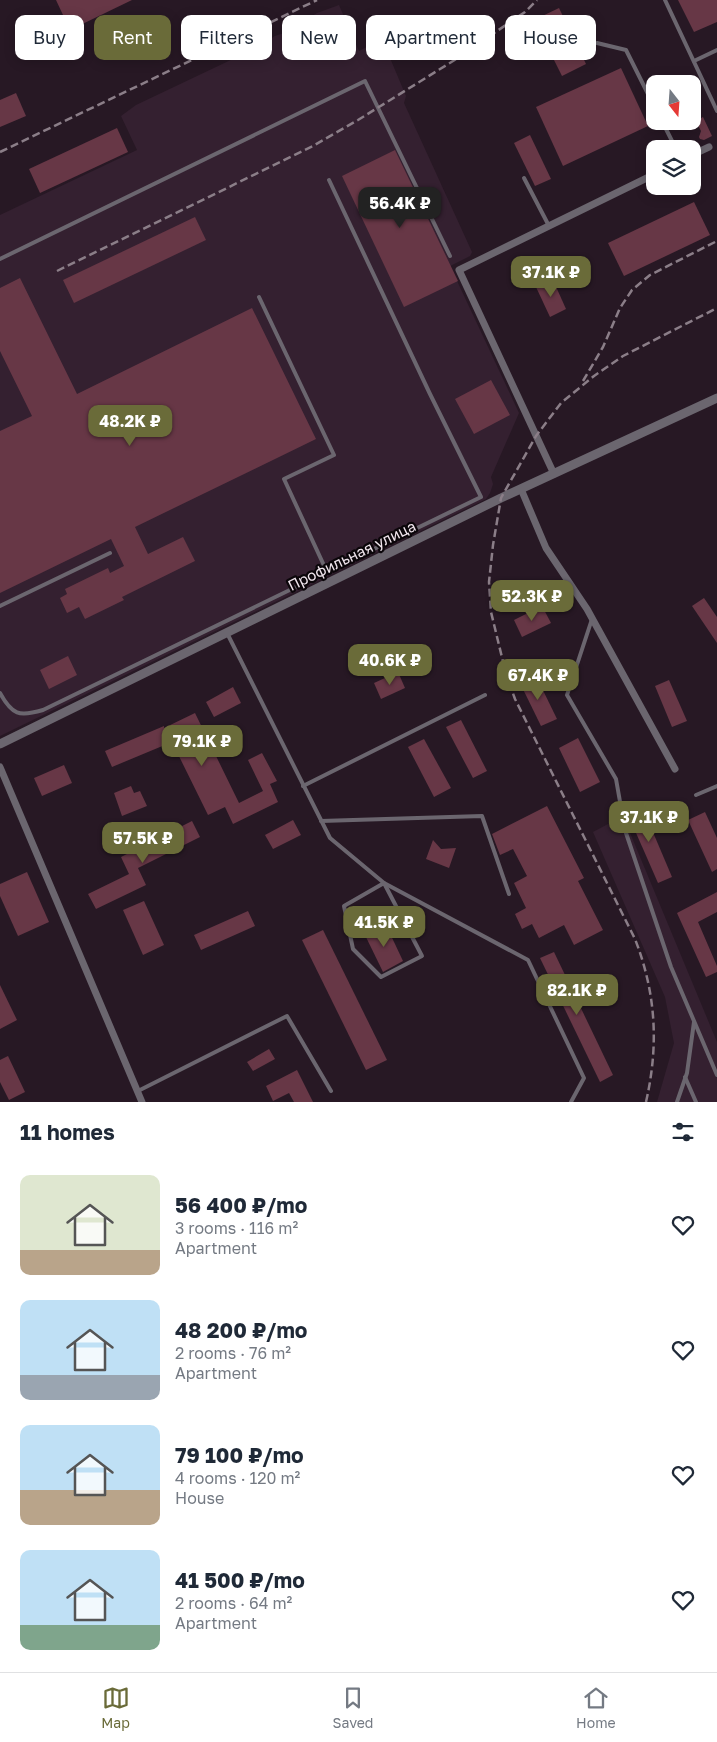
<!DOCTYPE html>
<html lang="en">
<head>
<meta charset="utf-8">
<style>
	body { margin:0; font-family:"Golos Text",sans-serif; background:#f6f6f7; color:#1f2937; height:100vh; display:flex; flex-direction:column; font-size:19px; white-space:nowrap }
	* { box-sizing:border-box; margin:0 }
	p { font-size:16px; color:#747a83 }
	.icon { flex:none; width:28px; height:28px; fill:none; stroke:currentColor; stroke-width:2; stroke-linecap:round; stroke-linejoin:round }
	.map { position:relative; height:1102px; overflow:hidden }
	.side { display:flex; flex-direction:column; background:#fff; flex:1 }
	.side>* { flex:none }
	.guide { position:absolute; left:15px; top:15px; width:688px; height:45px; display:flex; gap:10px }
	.needle { width:32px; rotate:163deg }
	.buttons { position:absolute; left:646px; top:75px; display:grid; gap:10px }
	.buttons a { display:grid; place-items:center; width:55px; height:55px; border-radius:10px; background:#fff; box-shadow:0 2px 12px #0003; font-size:25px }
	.price { position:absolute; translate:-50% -42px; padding:0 11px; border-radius:10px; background:#6a6b39; color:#fff; font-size:16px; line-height:32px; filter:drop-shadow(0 1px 2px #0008) }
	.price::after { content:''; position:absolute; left:50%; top:30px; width:15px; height:11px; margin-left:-8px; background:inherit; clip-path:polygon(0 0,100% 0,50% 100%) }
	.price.selected { background:#222; color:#fff }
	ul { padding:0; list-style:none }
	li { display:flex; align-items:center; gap:15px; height:125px; padding:0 20px }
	li span { display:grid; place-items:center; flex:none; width:140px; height:100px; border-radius:10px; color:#555 }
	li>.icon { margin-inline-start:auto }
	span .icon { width:60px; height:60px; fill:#fffc; stroke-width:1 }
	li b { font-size:21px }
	h2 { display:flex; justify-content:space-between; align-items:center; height:60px; padding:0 20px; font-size:21px }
	.chip { padding:0 18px; border-radius:10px; background:#fff; box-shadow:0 2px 12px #0003; font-size:18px; line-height:45px }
	.chip.selected { background:#6a6b39; color:#fff }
	.tab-bar { display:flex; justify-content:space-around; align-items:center; height:70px; border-top:1px solid #e0e1e3; background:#fff; font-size:14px; color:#747a83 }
	.tab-bar a { display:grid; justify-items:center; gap:2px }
	.tab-bar .selected { color:#6a6b39 }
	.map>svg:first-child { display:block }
</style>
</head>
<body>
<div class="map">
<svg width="717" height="1102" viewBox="0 0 717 1102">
	<rect width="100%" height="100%" fill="#271824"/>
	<g fill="#342030">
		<path d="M 339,5 L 359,51 L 378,41 L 390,58 L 406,96 L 404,103 L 472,252 L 470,256 L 450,266 L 519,413 L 491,477 L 493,484 L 490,493 L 486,499 L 0,736 L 0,215 L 137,150 L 121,116 L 136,105 L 256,48 L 275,36 L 287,32 L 317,13 Z"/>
		<path d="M 623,816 L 717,1042 L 717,1102 L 657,1102 L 674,1043 L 665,997 L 593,832 Z"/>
	</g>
	<g fill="#673746">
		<path d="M 56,0 L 132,0 L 70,30 Z"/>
		<path d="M 678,0 L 717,0 L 717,22 L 694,32 Z"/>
		<path d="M 559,8 L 586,64 L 562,76 L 534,20 Z"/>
		<path d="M 621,68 L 648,126 L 563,166 L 536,107 Z"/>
		<path d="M 16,93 L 26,116 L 0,127 L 0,100 Z"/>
		<path d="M 703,117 L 712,136 L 704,140 L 700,139 L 699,137 L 701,131 L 696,121 Z"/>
		<path d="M 117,128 L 128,152 L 40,193 L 29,169 Z"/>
		<path d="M 530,135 L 551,179 L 535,186 L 514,143 Z"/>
		<path d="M 395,150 L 458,281 L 404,307 L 342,176 Z"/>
		<path d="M 694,202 L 710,235 L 624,276 L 608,243 Z"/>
		<path d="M 195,217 L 206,240 L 74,303 L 63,280 Z"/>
		<path d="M 20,278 L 77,394 L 252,308 L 316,439 L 135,527 L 148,554 L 183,537 L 195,561 L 122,597 L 124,600 L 85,619 L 79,607 L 67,613 L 60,598 L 67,594 L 65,589 L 108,568 L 110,573 L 124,566 L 111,539 L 0,593 L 0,431 L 32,416 L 0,351 L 0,288 Z"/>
		<path d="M 553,280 L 566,309 L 550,317 L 536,287 Z"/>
		<path d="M 491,380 L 510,415 L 474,434 L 455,399 Z"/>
		<path d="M 704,598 L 717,617 L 717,643 L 692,606 Z"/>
		<path d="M 542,606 L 551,623 L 522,637 L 514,620 Z"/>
		<path d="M 68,656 L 77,675 L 49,689 L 40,670 Z"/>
		<path d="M 398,672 L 405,688 L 381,699 L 374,683 Z"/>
		<path d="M 536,676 L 557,719 L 541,726 L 520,683 Z"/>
		<path d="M 669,680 L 687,721 L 672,727 L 655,686 Z"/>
		<path d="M 233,687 L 241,703 L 214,717 L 206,702 Z"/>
		<path d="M 195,713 L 239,803 L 263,791 L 248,760 L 262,753 L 277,781 L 270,784 L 278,802 L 233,824 L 225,807 L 208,815 L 172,742 L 112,767 L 105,751 L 164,726 L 164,728 Z"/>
		<path d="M 461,720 L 487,771 L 473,778 L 446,727 Z"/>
		<path d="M 578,738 L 600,782 L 580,792 L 559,748 Z"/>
		<path d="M 424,739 L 451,788 L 434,797 L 408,747 Z"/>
		<path d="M 64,765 L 72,783 L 42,796 L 34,778 Z"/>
		<path d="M 131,786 L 134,793 L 140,791 L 147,806 L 122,816 L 114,793 Z"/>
		<path d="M 641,804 L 672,877 L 658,883 L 626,810 Z"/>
		<path d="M 547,806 L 584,878 L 578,881 L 603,930 L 574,945 L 564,925 L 539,938 L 532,924 L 522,929 L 515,914 L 526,908 L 514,883 L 527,876 L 513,849 L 500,855 L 492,834 Z"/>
		<path d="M 705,812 L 717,838 L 717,869 L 712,872 L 688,820 Z"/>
		<path d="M 293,820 L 301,835 L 273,849 L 265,835 Z"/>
		<path d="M 192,821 L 200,837 L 138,868 L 146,885 L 96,909 L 88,894 L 129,874 L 121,857 Z"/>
		<path d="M 433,840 L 441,849 L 456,848 L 449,868 L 426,859 Z"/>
		<path d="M 27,872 L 49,922 L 18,936 L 0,896 L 0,884 Z"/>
		<path d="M 717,892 L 717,912 L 698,922 L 717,966 L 717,972 L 706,977 L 677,913 Z"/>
		<path d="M 144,901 L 164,945 L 143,955 L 123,910 Z"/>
		<path d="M 248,911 L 255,926 L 201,950 L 194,935 Z"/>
		<path d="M 386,925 L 403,961 L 383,972 L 365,935 Z"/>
		<path d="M 323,930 L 387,1060 L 366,1070 L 302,940 Z"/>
		<path d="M 554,952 L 613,1075 L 600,1082 L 540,958 Z"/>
		<path d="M 0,985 L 17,1020 L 0,1029 Z"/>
		<path d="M 269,1049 L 275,1059 L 253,1071 L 247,1062 Z"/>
		<path d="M 8,1056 L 25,1092 L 9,1100 L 0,1082 L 0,1060 Z"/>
		<path d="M 297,1070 L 313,1102 L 294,1102 L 289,1093 L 273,1101 L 266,1086 Z"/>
	</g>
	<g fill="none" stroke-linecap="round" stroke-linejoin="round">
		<g stroke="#6b666f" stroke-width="4">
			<path d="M 665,0 L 717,111"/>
			<path d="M 597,43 L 626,50 L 655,108"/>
			<path d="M 694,61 L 717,50"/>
			<path d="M 662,121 L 676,149"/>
			<path d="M 524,178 L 549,226"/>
			<path d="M 0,259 L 365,81 L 450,256"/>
			<path d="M 259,297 L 334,455 L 284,479 L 327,572"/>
			<path d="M 0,606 L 110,553"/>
			<path d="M 592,619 L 567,695 L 616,779 L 625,830 L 671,967 L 717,1075"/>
			<path d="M 227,633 L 330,838 L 384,883 L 528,960 L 584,1078 L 571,1102"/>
			<path d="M 0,693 C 12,715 19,717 43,710 L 481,497 L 430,394 L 329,180"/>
			<path d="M 303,786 L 485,695"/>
			<path d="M 696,795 L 717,786"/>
			<path d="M 321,821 L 482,816 L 509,894"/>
			<path d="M 384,883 L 422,956 L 381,977 L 353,949 L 344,906 Z"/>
			<path d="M 685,1077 L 696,1102"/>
			<path d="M 138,1091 L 287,1016 L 331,1091"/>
			<path d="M 677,1102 L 687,1073 L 694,1022"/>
		</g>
		<g stroke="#6b666f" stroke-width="7">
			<path d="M 692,155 L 709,147"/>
			<path d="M 554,474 L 459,270 L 655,174"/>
			<path d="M 521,489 L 546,548 L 587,609 L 675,769"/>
			<path d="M 0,767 L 142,1102"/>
		</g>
		<path stroke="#6b666f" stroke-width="9" d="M 0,744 L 501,498 L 717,398"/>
		<g stroke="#8b7e88" stroke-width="2.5" stroke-dasharray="8 4" stroke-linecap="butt">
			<path d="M 0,152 L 317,0"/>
			<path d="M 57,271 L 313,146 L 358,120 L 453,61 L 525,12 L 537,0"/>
			<path d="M 583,381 L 603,347 L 620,308 L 632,290 L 650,275 L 717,241"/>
			<path d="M 646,1102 C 659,1045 656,993 635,939 L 515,699 L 506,674 L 491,612 L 489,582 L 493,545 L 501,498 L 536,436 L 561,403 L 594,376 L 623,356 L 717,308"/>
		</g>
	</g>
	<g text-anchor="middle" stroke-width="4.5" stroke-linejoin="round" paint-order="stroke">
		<g font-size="15" fill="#f1e6ee" stroke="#0b060a">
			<text transform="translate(352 556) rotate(-26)" y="5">Профильная улица</text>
		</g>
	</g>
</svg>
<div class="buttons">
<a><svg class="needle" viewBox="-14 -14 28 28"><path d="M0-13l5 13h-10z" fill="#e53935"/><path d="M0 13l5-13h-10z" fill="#747a83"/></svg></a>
<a><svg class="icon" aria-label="layers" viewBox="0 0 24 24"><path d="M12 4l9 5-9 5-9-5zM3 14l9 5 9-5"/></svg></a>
</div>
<b class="price selected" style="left:400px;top:229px">56.4K ₽</b>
<b class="price" style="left:551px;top:298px">37.1K ₽</b>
<b class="price" style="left:130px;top:447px">48.2K ₽</b>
<b class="price" style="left:532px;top:622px">52.3K ₽</b>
<b class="price" style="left:390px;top:686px">40.6K ₽</b>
<b class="price" style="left:538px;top:701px">67.4K ₽</b>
<b class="price" style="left:202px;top:767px">79.1K ₽</b>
<b class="price" style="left:649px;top:843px">37.1K ₽</b>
<b class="price" style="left:143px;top:864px">57.5K ₽</b>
<b class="price" style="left:384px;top:948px">41.5K ₽</b>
<b class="price" style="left:577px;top:1016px">82.1K ₽</b>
<div class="guide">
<a class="chip">Buy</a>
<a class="chip selected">Rent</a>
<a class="chip">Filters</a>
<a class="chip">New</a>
<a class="chip">Apartment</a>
<a class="chip">House</a>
</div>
</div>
<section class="side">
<h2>11 homes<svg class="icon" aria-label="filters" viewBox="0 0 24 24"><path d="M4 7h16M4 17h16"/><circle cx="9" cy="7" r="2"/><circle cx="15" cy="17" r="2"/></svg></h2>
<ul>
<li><span style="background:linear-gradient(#dfe7d0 75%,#b9a48a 0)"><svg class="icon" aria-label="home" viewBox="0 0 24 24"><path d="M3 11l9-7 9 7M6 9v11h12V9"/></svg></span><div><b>56 400 ₽/mo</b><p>3 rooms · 116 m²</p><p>Apartment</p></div><svg class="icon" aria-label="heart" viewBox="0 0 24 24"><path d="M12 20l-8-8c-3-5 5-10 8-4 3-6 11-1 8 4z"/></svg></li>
<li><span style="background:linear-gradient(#bfe0f5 75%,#9aa5b1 0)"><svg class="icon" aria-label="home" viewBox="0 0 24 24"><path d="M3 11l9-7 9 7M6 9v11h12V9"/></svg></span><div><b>48 200 ₽/mo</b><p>2 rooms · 76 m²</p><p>Apartment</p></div><svg class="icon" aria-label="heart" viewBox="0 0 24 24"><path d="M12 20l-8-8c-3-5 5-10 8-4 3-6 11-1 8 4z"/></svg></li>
<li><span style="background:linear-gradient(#bfe0f5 65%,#b9a48a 0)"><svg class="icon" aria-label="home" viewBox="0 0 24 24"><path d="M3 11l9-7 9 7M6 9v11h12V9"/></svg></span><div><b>79 100 ₽/mo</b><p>4 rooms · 120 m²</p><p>House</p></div><svg class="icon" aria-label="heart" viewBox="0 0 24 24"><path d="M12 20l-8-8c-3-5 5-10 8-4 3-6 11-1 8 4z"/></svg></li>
<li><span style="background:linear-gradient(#bfe0f5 75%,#7fa58c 0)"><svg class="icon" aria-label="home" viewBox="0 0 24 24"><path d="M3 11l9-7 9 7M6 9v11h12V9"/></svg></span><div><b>41 500 ₽/mo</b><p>2 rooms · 64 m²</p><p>Apartment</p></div><svg class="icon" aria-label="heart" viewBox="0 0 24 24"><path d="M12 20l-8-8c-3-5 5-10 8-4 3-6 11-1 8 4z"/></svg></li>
</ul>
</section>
<nav class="tab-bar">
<a class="selected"><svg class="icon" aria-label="map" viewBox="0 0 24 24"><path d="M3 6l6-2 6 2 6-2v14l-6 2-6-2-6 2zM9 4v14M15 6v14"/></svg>Map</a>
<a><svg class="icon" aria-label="saved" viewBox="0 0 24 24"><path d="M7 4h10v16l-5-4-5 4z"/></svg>Saved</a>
<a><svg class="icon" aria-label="home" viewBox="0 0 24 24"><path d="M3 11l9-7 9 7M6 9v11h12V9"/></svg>Home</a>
</nav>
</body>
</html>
